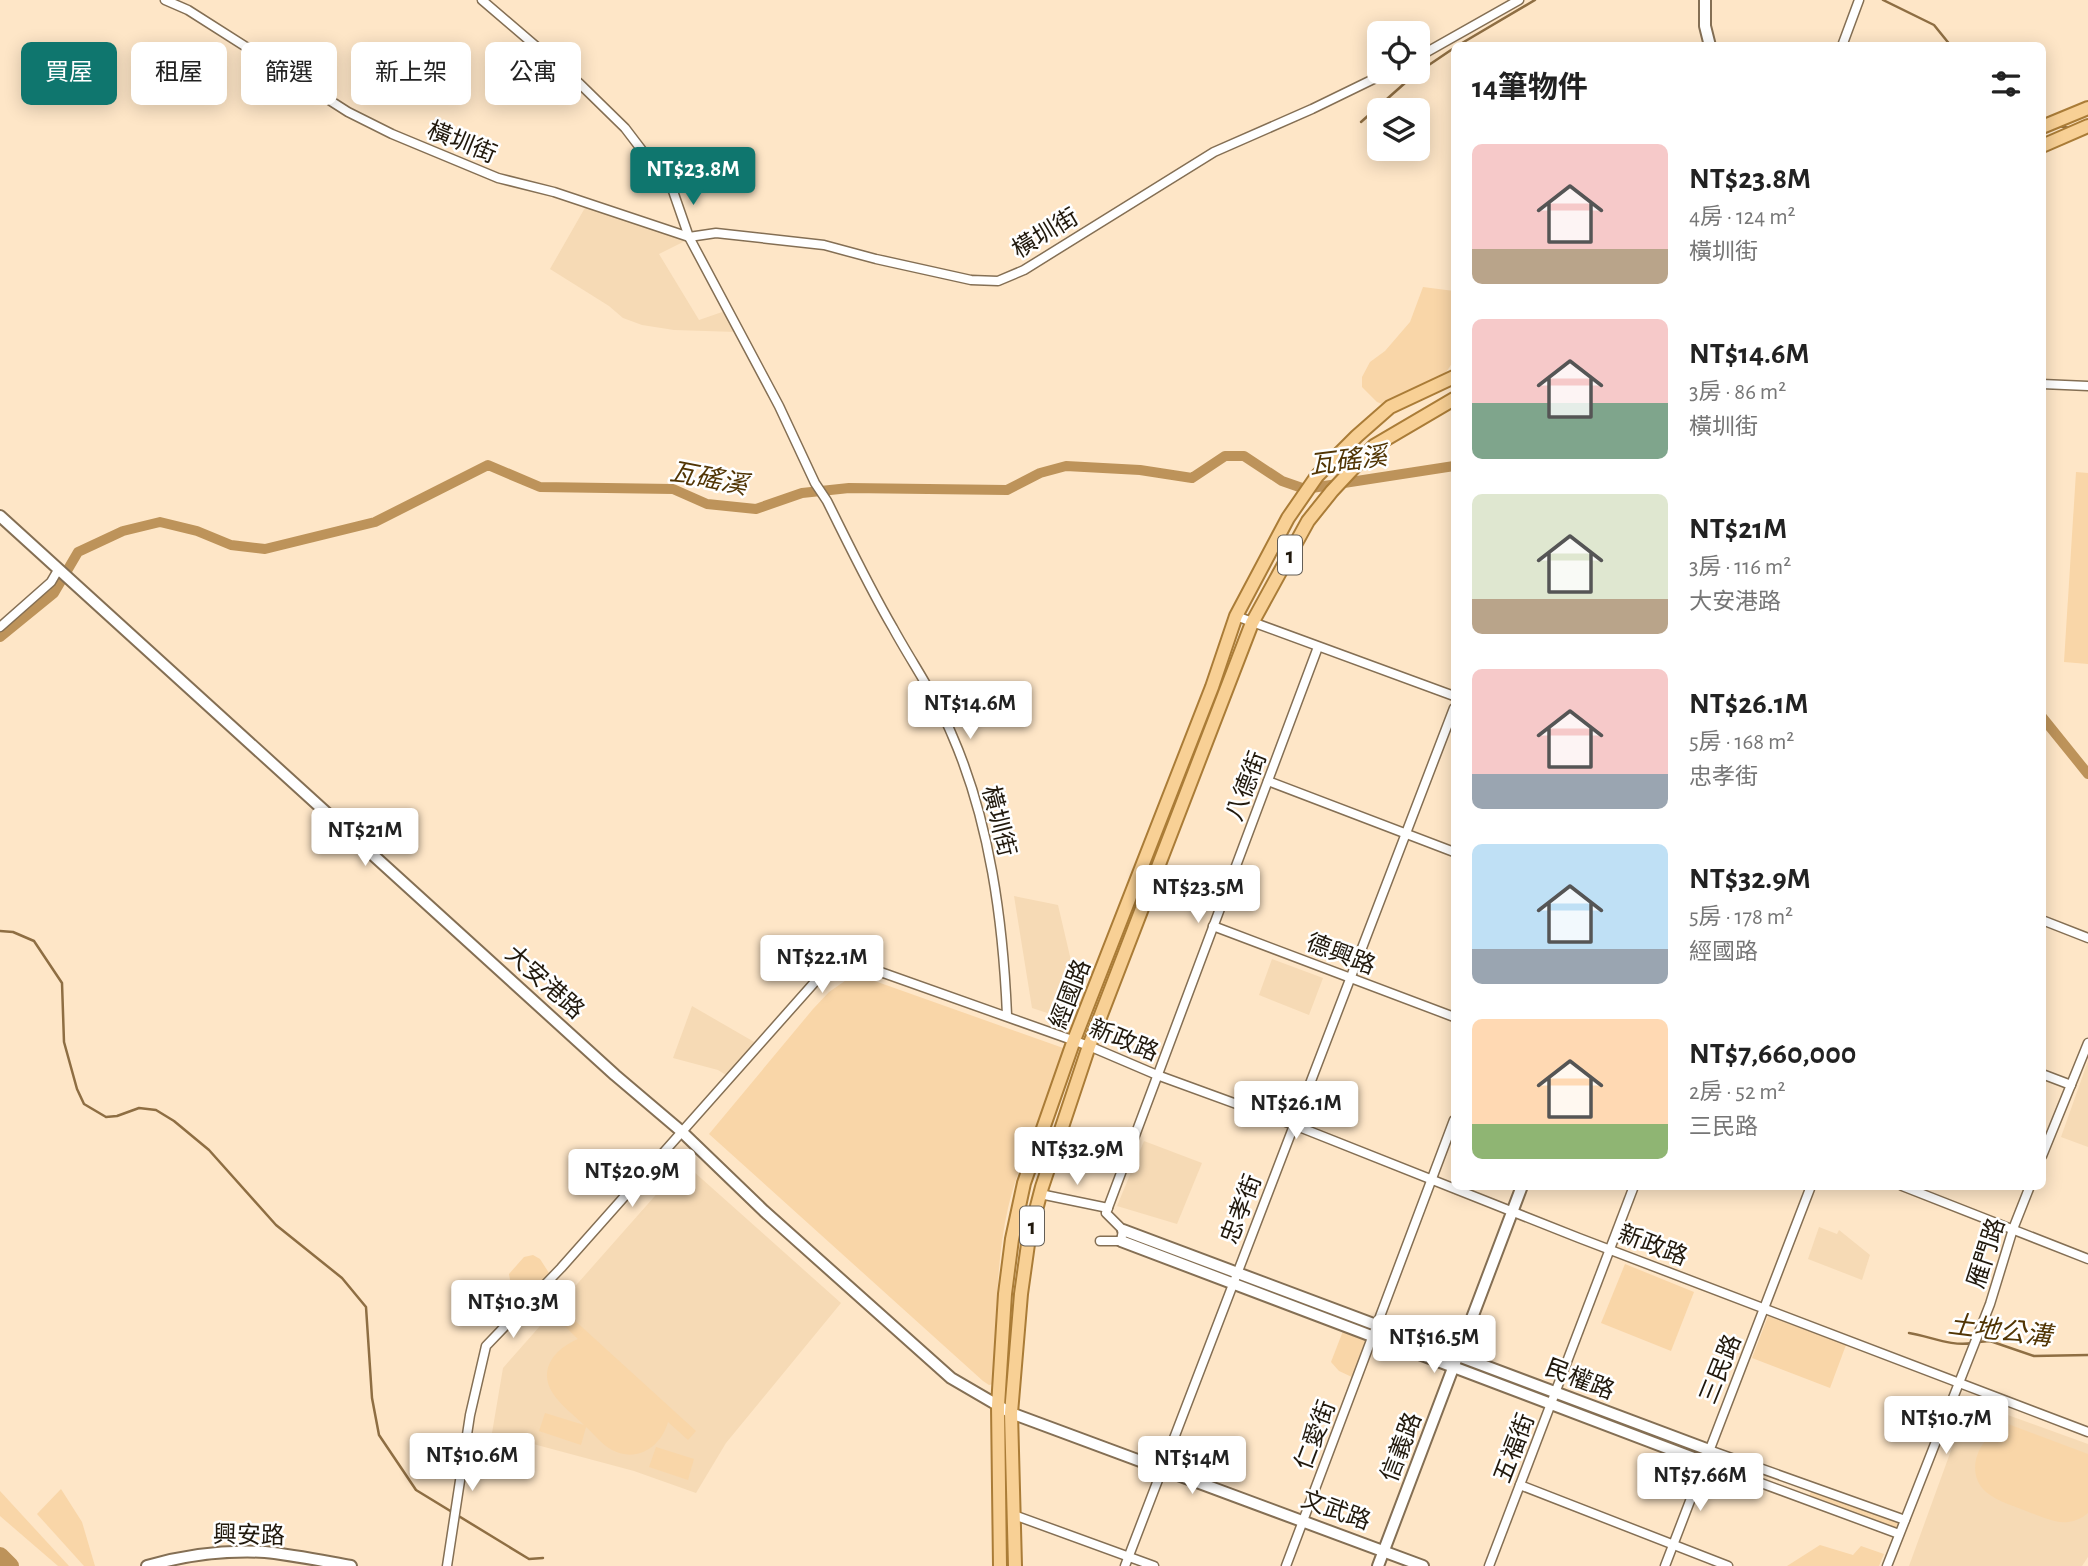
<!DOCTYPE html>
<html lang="zh-TW">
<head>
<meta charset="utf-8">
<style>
	body { margin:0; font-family:"Alegreya Sans","Noto Sans TC",sans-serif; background:#f2f2f2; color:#222; height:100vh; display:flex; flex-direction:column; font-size:26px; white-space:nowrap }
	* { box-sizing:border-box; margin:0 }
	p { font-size:23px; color:#767676 }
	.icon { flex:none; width:38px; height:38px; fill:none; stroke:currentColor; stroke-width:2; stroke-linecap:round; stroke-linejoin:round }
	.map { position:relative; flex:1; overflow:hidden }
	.details { position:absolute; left:1451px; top:42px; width:595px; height:1148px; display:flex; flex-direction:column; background:#fff; border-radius:10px; box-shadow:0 4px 18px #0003 }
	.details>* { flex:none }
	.top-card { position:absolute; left:21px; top:42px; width:665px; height:63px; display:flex; gap:14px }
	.controls { position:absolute; left:1367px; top:21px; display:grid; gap:14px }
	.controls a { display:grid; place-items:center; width:63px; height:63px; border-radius:10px; background:#fff; box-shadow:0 4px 18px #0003; font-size:35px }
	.price { position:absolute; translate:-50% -60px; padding:0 16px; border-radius:7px; background:#fff; color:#222; font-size:23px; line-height:46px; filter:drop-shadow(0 2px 4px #0008) }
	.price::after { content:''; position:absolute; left:50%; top:42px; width:21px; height:16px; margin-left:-10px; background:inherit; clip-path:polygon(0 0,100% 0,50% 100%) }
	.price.selected { background:#0f766e; color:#fff }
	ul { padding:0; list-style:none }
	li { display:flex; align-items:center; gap:21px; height:175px; padding:0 21px }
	li span { display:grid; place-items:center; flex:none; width:196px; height:140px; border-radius:10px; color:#555 }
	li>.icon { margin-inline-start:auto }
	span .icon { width:84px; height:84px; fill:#fffc; stroke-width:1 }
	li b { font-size:30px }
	h2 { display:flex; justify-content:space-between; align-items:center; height:84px; padding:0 21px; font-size:30px }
	.pill { padding:0 24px; border-radius:10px; background:#fff; box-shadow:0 4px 18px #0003; font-size:24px; line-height:63px }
	.pill.selected { background:#0f766e; color:#fff }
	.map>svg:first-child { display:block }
</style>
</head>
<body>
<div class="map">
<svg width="2088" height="1566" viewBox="0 0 2088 1566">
	<rect width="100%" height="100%" fill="#fee6c7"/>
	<g fill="#f6dab5">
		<path d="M 586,206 L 687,240 L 659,254 L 699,320 L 725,311 L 737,332 L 674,330 L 642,325 L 623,318 L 609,306 L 550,269 Z"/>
		<path d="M 1014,896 L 1058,905 L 1083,1012 L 1078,1023 L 1032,1008 Z"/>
		<path d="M 1272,959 L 1323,978 L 1309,1015 L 1259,995 Z"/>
		<path d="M 692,1006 L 756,1043 L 726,1075 L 718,1070 L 673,1058 Z"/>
		<path d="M 2088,1061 L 2088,1147 L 2061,1137 Z"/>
		<path d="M 1144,1141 L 1202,1163 L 1177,1224 L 1117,1206 Z"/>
		<path d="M 684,1163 L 841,1303 L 726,1443 L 696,1493 L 634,1471 L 492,1433 L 503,1368 Z"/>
		<path d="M 1819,1227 L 1837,1234 L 1839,1230 L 1870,1255 L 1862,1280 L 1808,1259 Z"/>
		<path d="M 1969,1401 L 2088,1444 L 2088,1557 L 2082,1566 L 1909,1566 Z"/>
	</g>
	<g fill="#f9d6a8">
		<path d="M 1423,287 L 1454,291 L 1454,360 L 1449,368 L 1443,376 L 1429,381 L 1387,406 L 1377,402 L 1362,387 L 1362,377 L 1370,362 L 1385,351 L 1410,322 Z"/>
		<path d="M 2076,472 L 2088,473 L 2088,664 L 2064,662 Z"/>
		<path d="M 855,974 L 1066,1049 L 1067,1052 C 1047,1103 1021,1154 1008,1208 C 995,1265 997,1326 994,1384 L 989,1385 L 983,1381 L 709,1134 L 813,1009 L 829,992 Z"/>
		<path d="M 533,1255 L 540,1259 L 549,1273 L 522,1302 L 511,1285 L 509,1274 L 524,1257 Z"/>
		<path d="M 1625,1264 L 1694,1292 L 1671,1351 L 1601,1323 Z"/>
		<path d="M 561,1308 L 696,1431 L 688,1440 L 668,1422 C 661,1447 637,1463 612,1450 C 602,1445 594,1434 586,1427 L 581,1445 L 539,1431 L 545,1413 L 584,1425 C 574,1415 560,1405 552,1392 C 538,1368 556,1348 578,1339 L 554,1316 Z"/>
		<path d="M 1768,1316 L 1846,1345 L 1830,1388 L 1752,1358 Z"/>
		<path d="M 1343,1331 L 1369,1341 L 1354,1378 L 1339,1371 L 1331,1362 Z"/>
		<path d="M 1976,1412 L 2088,1454 L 2088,1513 C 2082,1518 2076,1521 2068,1522 C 2056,1524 2043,1517 2031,1513 C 2017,1507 1998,1502 1986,1492 C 1966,1474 1976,1444 1996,1431 L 1972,1422 Z"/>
		<path d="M 656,1447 L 694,1459 L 688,1480 L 649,1467 Z"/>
		<path d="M 1812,1488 L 1899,1521 L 1896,1529 L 1809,1497 Z"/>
		<path d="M 61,1489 L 82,1522 L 95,1566 L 84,1566 L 37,1514 Z"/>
		<path d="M 0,1491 L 69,1566 L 58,1566 L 0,1516 Z"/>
		<path d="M 1820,1545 L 1853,1555 L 1861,1546 L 1884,1554 L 1879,1566 L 1787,1566 Z"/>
	</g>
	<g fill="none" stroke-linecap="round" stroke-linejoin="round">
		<g stroke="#8e6e43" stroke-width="2.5">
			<path d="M 1883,0 L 1934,25 L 1951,46"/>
			<path d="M 1457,46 L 1535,0"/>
			<path d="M 1361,122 L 1414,75 L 1454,48"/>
			<path d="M 2057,126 L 2071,128"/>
			<path d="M 0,931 L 13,932 L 34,941 L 62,983 L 64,1042 L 77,1089 L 84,1104 L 106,1117 L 117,1116 L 139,1108 L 156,1110 L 174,1121 L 209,1150 L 276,1225 L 342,1278 L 366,1307 L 372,1398 L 379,1435 L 416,1490 L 529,1559 L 543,1558"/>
			<path d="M 1909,1333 C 1929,1336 1952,1347 1972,1343"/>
			<path d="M 1978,1342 L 1990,1341 L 2034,1356 L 2088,1355"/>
		</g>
		<g stroke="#bd935a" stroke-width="10">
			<path d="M 0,637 L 54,593 L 78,552 L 123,531 L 160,522 L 197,531 L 231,545 L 265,549 L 375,522 L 488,465 L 540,487 L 673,489 L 707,504 L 756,509 L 802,493 L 849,488 L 1007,490 L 1040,473 L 1066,466 L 1140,470 L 1192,478 L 1225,456 L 1244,456 L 1282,481 L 1305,489 L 1454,466"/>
			<path d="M 2042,717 L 2088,774"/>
		</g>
		<path stroke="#bd935a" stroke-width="18" d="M 0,1556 L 10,1566"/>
		<defs>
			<g id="street">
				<path d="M 165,0 L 188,10 L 348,112 L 392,134 L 498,178 L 554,192 L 689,237 L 716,233 L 824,245 L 876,259 L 971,280 L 998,281 L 1024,270 L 1214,152 L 1312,109 L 1388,72"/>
				<path d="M 482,0 L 580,84 L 625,128 L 673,191 L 689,237 L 779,406 L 815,483 L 827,501 C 848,543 869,587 893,628 C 912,663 937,698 952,735 C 990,822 1003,921 1007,1015"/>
				<path d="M 1842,46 L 1859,0"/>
				<path d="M 1418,57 L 1519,0"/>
				<path d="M 2042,384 L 2088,386"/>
				<path d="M 1236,616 L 1454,696"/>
				<path d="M 0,627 L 51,582 L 58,570"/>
				<path d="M 1268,781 L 1454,852"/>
				<path d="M 2042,920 L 2088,938"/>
				<path d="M 1213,926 L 1454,1017"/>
				<path d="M 2042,1074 L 2071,1085"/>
				<path d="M 2042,1156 L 2088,1043"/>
				<path d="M 1902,1186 L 2088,1259"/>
				<path d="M 1040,1194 L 1108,1208"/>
				<path d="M 1100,1241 L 1121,1241 L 1123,1230 L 1106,1213 L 1318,647"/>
				<path d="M 1709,1450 L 1905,1520"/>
				<path d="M 1704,1462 L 1899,1534"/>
				<path d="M 1520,1485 L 1728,1566"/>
				<path d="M 1014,1515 L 1154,1566"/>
				<path d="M 447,1566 L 470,1415 L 486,1346 L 561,1268 L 821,975 L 838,963 L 858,964 L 1089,1046 L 1157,1075 L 1294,1125 L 1579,1238 L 2088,1432"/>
				<path d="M 1125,1566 L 1454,708"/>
				<path d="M 1286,1566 L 1454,1120"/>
				<path d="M 1489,1566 L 1634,1186"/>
				<path d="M 1665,1566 L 1811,1186"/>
				<path d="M 1887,1566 L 1990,1304 L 2013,1229 L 2030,1186"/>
			</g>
			<g id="secondary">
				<path d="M 1705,0 L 1705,26 L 1710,46"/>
				<path d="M 0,516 L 615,1075 L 681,1131 L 764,1211 L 951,1378 L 1011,1413 L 1423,1566"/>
				<path d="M 1123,1230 L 1709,1450"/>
				<path d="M 1121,1241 L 1704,1462"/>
				<path d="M 147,1566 C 185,1555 226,1550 265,1552 C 294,1555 323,1561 351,1566"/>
				<path d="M 1378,1566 L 1522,1186"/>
			</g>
			<g id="primary">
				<path d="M 2042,127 L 2088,108"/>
				<path d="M 2042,146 L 2088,126"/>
				<path d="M 1000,1566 L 998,1406 L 1005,1294 L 1012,1239 L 1024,1183 L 1074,1040 L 1212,687 L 1236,616 L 1288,518 L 1317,476 L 1357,436 L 1390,407 L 1454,377"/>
				<path d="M 1015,1566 L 1011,1413 L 1021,1294 L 1029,1237 L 1042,1187 L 1089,1046 L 1252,623 L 1308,521 L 1332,491 L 1374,446 L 1454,399"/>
			</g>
		</defs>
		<use href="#street" stroke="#846f54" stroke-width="11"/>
		<use href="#secondary" stroke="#846f54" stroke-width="14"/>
		<use href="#primary" stroke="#aa7c37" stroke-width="16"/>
		<use href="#street" stroke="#fff" stroke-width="8"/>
		<use href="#secondary" stroke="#fff" stroke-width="10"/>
		<use href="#primary" stroke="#f8d095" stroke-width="12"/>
	</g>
	<g text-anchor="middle" stroke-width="5" stroke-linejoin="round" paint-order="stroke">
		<g fill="#fff" stroke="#645e56" stroke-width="2">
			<rect x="1278" y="535.5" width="24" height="39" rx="5"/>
			<rect x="1020" y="1206.5" width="24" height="39" rx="5"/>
		</g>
		<g font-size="23" font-weight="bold" fill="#21190d">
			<text x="1290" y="563">1</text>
			<text x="1032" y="1234">1</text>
		</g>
		<g font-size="24" fill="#21190d" stroke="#fff">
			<text transform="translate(462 142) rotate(22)" y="8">橫圳街</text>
			<text transform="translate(1045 233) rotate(-31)" y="8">橫圳街</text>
			<text transform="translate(1246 786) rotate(-69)" y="8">八德街</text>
			<text transform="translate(999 821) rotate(76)" y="8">橫圳街</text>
			<text transform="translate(1341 954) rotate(21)" y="8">德興路</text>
			<text transform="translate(545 982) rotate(42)" y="8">大安港路</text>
			<text transform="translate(1070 994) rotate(-69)" y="8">經國路</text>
			<text transform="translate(1124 1040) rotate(22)" y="8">新政路</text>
			<text transform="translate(1241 1209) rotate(-69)" y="8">忠孝街</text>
			<text transform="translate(1653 1245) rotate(21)" y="8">新政路</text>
			<text transform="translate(1986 1253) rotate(-72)" y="8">雁門路</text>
			<text transform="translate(1720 1369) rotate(-68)" y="8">三民路</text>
			<text transform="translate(1580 1379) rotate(21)" y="8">民權路</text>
			<text transform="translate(1315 1435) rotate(-69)" y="8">仁愛街</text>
			<text transform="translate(1401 1447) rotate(-69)" y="8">信義路</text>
			<text transform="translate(1514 1448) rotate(-69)" y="8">五福街</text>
			<text transform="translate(1336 1510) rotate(20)" y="8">文武路</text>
			<text transform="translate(249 1535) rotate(1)" y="8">興安路</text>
		</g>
		<g font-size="26" font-style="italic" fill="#513504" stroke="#fff">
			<text transform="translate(1348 460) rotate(-7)" y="9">瓦磘溪</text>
			<text transform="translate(709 478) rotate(11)" y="9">瓦磘溪</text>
			<text transform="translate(2000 1330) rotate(7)" y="9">土地公溝</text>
		</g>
	</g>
</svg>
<div class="controls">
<a><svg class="icon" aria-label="locate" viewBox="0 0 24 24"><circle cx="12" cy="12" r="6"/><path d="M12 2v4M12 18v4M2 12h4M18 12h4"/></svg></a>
<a><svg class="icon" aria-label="layers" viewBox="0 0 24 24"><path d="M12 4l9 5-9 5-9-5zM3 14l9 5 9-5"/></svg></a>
</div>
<b class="price selected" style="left:693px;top:207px">NT$23.8M</b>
<b class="price" style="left:970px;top:741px">NT$14.6M</b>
<b class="price" style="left:365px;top:868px">NT$21M</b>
<b class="price" style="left:1198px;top:925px">NT$23.5M</b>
<b class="price" style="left:822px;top:995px">NT$22.1M</b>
<b class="price" style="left:1296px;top:1141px">NT$26.1M</b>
<b class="price" style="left:1077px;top:1187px">NT$32.9M</b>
<b class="price" style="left:632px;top:1209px">NT$20.9M</b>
<b class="price" style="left:513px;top:1340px">NT$10.3M</b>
<b class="price" style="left:1434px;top:1375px">NT$16.5M</b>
<b class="price" style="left:1946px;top:1456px">NT$10.7M</b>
<b class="price" style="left:472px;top:1493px">NT$10.6M</b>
<b class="price" style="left:1192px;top:1496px">NT$14M</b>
<b class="price" style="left:1700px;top:1513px">NT$7.66M</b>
<div class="top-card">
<a class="pill selected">買屋</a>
<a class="pill">租屋</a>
<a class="pill">篩選</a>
<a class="pill">新上架</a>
<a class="pill">公寓</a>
</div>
<section class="details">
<h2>14筆物件<svg class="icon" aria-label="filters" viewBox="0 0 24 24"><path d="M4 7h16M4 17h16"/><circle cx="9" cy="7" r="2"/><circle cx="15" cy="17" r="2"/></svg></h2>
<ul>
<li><span style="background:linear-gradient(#f6c9c9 75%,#b9a48a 0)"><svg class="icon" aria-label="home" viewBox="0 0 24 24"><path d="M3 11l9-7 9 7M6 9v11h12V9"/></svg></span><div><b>NT$23.8M</b><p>4房 · 124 m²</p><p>橫圳街</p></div></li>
<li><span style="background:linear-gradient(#f6c9c9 60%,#7fa58c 0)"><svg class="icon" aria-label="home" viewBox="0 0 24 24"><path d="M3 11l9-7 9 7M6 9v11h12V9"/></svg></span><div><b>NT$14.6M</b><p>3房 · 86 m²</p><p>橫圳街</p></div></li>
<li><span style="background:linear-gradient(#dfe7d0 75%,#b9a48a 0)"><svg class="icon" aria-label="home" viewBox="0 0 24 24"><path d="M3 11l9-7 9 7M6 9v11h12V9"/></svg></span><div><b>NT$21M</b><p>3房 · 116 m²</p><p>大安港路</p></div></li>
<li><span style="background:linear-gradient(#f6c9c9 75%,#9aa5b1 0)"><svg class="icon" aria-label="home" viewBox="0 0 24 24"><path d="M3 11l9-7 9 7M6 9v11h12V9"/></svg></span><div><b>NT$26.1M</b><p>5房 · 168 m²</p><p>忠孝街</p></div></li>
<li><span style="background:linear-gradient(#bfe0f5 75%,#9aa5b1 0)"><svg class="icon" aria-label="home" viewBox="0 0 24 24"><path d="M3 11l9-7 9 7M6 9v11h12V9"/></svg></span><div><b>NT$32.9M</b><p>5房 · 178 m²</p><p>經國路</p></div></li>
<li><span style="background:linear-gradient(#ffd9b3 75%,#8fb573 0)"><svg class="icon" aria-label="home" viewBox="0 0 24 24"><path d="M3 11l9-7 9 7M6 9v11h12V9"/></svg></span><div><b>NT$7,660,000</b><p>2房 · 52 m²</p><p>三民路</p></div></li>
</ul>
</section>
</div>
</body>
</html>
